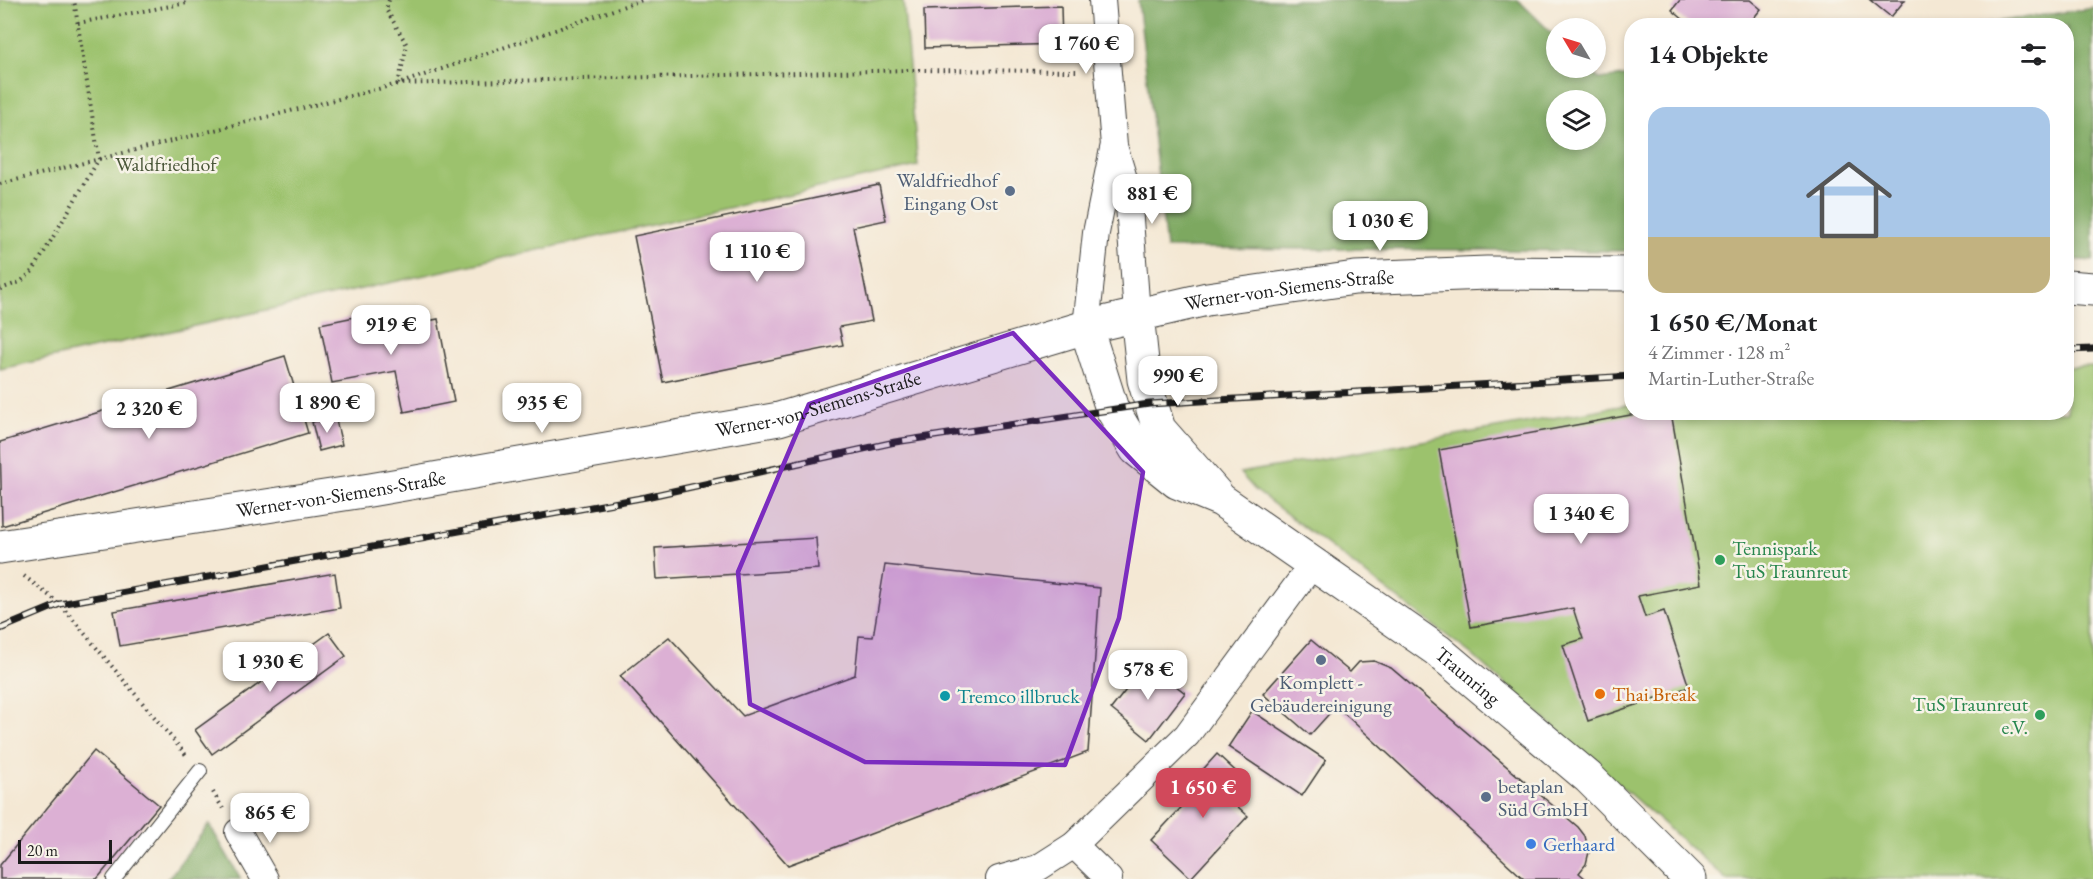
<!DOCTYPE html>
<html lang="de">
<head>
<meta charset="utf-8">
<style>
	body { margin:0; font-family:"EB Garamond",serif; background:#f2f2f2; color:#202124; height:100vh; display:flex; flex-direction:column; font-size:22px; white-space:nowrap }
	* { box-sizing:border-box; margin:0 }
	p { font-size:20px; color:#757577 }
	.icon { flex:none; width:33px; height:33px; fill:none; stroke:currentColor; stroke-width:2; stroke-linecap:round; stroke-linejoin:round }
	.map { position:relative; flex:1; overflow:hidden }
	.panel { position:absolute; left:1624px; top:18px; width:450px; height:402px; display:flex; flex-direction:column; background:#fff; border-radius:24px; box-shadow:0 3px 9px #0003 }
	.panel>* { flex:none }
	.needle { width:39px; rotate:308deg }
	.fabs { position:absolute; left:1546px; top:18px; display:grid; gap:12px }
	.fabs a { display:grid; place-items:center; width:60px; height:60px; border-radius:50%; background:#fff; box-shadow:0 3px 9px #0003; font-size:30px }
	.scale { position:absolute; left:18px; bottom:15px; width:94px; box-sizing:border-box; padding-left:6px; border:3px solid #1c1c1c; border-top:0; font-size:16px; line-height:21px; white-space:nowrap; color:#1c1c1c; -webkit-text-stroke:4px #f7f3e8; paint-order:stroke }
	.price { position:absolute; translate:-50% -51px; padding:0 14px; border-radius:12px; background:#fff; color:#222; font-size:20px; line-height:39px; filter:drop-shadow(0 2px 3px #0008) }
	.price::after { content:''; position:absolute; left:50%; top:36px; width:18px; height:14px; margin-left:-9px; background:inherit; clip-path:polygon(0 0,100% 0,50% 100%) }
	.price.on { background:#d1495b; color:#fff }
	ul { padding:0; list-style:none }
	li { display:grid; align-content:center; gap:12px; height:318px; padding:0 24px }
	li span { display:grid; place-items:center; height:186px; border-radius:18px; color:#555 }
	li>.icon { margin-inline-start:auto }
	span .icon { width:108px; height:108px; fill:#fffc; stroke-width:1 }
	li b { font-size:26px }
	h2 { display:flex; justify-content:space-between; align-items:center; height:72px; padding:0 24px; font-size:26px }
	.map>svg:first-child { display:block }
</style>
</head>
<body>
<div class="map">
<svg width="2093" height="879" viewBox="0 0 2093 879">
	<rect width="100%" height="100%" fill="#f7f3e8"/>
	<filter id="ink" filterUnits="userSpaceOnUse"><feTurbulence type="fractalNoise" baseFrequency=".0167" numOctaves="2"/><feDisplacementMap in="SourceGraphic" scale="12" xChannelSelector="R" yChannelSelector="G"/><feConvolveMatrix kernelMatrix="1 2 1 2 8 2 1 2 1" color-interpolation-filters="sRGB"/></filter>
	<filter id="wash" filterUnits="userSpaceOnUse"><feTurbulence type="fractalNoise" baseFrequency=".008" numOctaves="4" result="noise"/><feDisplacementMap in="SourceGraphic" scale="24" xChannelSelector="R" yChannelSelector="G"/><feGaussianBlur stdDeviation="1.35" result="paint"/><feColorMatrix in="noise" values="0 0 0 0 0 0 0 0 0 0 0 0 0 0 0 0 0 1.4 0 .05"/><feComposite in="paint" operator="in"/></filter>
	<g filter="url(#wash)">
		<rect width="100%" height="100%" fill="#f4e8d4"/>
		<g fill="#9cc26d" stroke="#5c6f44" stroke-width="1.5">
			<path d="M 0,0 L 903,0 L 918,166 L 0,369 Z"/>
			<path d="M 2093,366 L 2093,879 L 1726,879 L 1471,654 L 1255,490 L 1240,473 L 1632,404 L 1632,412 L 2067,412 L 2067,367 Z"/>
		</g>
		<g fill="#7da860" stroke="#4c623e" stroke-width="1.5" fill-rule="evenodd">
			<path d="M 1138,0 L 1518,0 L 1557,38 L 1557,68 L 1587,68 L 1599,79 L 1632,75 L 1632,251 L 1166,248 ZM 1557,100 L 1596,100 L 1596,140 L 1557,140 Z"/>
			<path d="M 2093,8 L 2093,261 L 2067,259 L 2067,26 L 1973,25 Z"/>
			<path d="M 209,824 L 241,879 L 168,879 Z"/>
		</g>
		<g id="blocks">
			<g fill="#dcb0d4">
				<path d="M 1680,0 L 1750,0 L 1761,9 L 1747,26 L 1691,26 L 1672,10 Z"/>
				<path d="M 1870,0 L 1905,0 L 1891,17 Z"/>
				<path d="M 1061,6 L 1062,44 L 925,48 L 924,10 Z"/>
				<path d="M 879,185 L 886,220 L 853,227 L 872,321 L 839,327 L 843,345 L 663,382 L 634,236 Z"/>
				<path d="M 389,310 L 393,328 L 438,319 L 454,402 L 404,412 L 396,371 L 332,383 L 320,324 Z"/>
				<path d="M 285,356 L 308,433 L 2,526 L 0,442 Z"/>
				<path d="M 1647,412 L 1671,412 L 1701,584 L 1638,596 L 1645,617 L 1664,611 L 1689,687 L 1588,721 L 1563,645 L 1583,639 L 1573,608 L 1471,627 L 1439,450 Z"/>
				<path d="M 335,416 L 342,445 L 319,451 L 312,422 Z"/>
				<path d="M 816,538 L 818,569 L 657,579 L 655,548 Z"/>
				<path d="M 885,565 L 1100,588 L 1088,752 L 788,865 L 620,676 L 669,637 L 743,716 L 855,675 L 859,636 L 873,637 Z"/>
				<path d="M 335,573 L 340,608 L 120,646 L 114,611 Z"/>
				<path d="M 329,633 L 346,656 L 212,754 L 195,730 Z"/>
				<path d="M 1311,640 L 1350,672 L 1359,662 L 1374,661 L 1391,668 L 1578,827 L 1585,836 L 1589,852 L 1586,864 L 1579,873 L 1586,879 L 1524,879 L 1336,706 L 1310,735 L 1263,694 Z"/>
				<path d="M 1147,663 L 1185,693 L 1149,740 L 1111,709 Z"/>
				<path d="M 1252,711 L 1326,760 L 1302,796 L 1228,747 Z"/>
				<path d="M 94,751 L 159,805 L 97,879 L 0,879 L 0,865 Z"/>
				<path d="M 1217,754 L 1244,779 L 1227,797 L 1248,816 L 1191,878 L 1151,840 L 1205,782 L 1198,775 Z"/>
			</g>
		</g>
	</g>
	<g filter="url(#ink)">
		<use href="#blocks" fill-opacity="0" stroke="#3c3b38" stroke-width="1.5"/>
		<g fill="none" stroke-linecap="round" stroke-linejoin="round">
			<defs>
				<path id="lane" d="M 114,879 L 200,771"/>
				<g id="street">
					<path d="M 1102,0 L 1114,146 L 1128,192 L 1137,314"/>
					<path d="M 1086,327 L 1096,233 L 1113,149"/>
					<path d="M 238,832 L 265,879"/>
					<path d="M 1074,845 L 1109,879"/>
					<path d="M 999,879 L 1038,868 L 1074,845 L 1187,735 L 1314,562"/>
				</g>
				<g id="secondary">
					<path d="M 2067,287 L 2093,289"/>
					<path d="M 1137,314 L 1144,380 L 1159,429 L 1216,494"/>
					<path id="s1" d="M 1086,327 L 1112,409 L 1136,449 L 1177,482 L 1221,500 L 1437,650 L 1588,777 L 1690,879"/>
					<path id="s2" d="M 0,547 L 370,490 L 779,419 L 1086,327 L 1207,299 L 1355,278 L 1487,273 L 1632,274"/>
				</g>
			</defs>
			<use href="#lane" stroke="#3c3b38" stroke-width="16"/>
			<use href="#street" stroke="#3c3b38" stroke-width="28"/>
			<use href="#secondary" stroke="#3c3b38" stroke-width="35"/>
			<g stroke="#3c3b38" stroke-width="4" stroke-dasharray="1.5 4.5" stroke-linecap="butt">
				<path d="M 389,0 L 386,9 L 407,45 L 398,84 L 909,70 L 1080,71"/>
				<path d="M 78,23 L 187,3 L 187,0"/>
				<path d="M 0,184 L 398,84 L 642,0"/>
				<path d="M 0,289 L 20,282 L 33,271 L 99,159 L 74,0"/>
				<path d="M 24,576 L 60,604 L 186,755"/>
				<path d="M 213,792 L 223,809"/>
			</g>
			<use href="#lane" stroke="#fff" stroke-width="14"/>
			<use href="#street" stroke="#fff" stroke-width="26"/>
			<use href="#secondary" stroke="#fff" stroke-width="33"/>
			<defs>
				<g id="rail">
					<path d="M 2067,350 L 2093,349"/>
					<path d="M 0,629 L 60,604 L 646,497 L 895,442 L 1149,404 L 1632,376"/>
				</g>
			</defs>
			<use href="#rail" stroke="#1c1c1c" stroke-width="7"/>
			<use href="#rail" stroke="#f7f3e8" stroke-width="4.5" stroke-dasharray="14" stroke-linecap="butt"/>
		</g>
	</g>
	<path fill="#7b2cbf" fill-opacity="0.2" stroke="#7b2cbf" stroke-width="4.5" stroke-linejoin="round" d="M 1013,333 L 1143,472 L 1119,618 L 1065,765 L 865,762 L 750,704 L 738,572 L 809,404 Z"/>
	<g fill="#5c6f8a" stroke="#f7f3e8" stroke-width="2">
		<circle cx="1010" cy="191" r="6"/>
		<circle cx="1321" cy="660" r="6"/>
		<circle cx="1486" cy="797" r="6"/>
	</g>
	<g fill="#2e9e5b" stroke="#f7f3e8" stroke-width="2">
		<circle cx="1720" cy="560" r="6"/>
		<circle cx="2040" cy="715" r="6"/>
	</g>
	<circle fill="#e8710a" stroke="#f7f3e8" stroke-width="2" cx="1600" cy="694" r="6"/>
	<circle fill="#0f9aa8" stroke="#f7f3e8" stroke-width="2" cx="945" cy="696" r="6"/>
	<circle fill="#3f7fe0" stroke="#f7f3e8" stroke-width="2" cx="1531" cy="844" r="6"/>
	<g text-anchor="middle" stroke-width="5" stroke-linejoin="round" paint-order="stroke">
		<g font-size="20" fill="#495638" stroke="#f7f3e8">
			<text x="166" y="171">Waldfriedhof</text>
		</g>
		<g font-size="20" fill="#4e5e75" stroke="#f7f3e8" text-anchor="end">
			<text x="998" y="187">Waldfriedhof<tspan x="998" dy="23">Eingang Ost</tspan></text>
			<text x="1321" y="689" text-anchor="middle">Komplett -<tspan x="1321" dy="23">Gebäudereinigung</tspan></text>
			<text x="1498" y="793" text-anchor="start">betaplan<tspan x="1498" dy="23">Süd GmbH</tspan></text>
		</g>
		<g font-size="20" fill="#1c1c1c" stroke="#f7f3e8">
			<text dy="7" stroke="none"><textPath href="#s2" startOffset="1317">Werner-von-Siemens-Straße</textPath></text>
			<text dy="7" stroke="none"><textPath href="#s2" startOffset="831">Werner-von-Siemens-Straße</textPath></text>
			<text dy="7" stroke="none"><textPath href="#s2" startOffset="345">Werner-von-Siemens-Straße</textPath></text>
			<text dy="7" stroke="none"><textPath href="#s1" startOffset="536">Traunring</textPath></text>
		</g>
		<g font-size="20" fill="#27864d" stroke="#f7f3e8" text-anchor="start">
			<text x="1732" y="555">Tennispark<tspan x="1732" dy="23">TuS Traunreut</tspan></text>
			<text x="2028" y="711" text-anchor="end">TuS Traunreut<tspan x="2028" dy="23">e.V.</tspan></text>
		</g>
		<g font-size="20" fill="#c56008" stroke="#f7f3e8" text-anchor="start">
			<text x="1612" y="701">Thai Break</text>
		</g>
		<g font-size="20" fill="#0d838f" stroke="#f7f3e8" text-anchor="start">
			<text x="957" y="703">Tremco illbruck</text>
		</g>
		<g font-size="20" fill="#366cbe" stroke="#f7f3e8" text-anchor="start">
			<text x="1543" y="851">Gerhaard</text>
		</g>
	</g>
</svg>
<div class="fabs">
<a><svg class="needle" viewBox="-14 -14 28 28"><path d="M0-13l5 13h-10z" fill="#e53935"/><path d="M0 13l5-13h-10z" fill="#757577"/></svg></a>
<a><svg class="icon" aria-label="layers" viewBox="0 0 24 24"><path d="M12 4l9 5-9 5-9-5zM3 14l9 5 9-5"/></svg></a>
</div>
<div class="scale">20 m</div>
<b class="price" style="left:1086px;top:75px">1 760 €</b>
<b class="price" style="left:1152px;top:225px">881 €</b>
<b class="price" style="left:1380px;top:252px">1 030 €</b>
<b class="price" style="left:757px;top:283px">1 110 €</b>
<b class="price" style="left:391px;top:356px">919 €</b>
<b class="price" style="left:1178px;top:407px">990 €</b>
<b class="price" style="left:327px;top:434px">1 890 €</b>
<b class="price" style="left:542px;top:434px">935 €</b>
<b class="price" style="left:149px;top:440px">2 320 €</b>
<b class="price" style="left:1581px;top:545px">1 340 €</b>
<b class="price" style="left:270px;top:693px">1 930 €</b>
<b class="price" style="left:1148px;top:701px">578 €</b>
<b class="price on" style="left:1203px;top:819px">1 650 €</b>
<b class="price" style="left:270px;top:844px">865 €</b>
<section class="panel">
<h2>14 Objekte<svg class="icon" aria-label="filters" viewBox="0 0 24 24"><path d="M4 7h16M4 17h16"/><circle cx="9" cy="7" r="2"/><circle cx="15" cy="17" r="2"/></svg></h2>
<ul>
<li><span style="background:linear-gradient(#a9c7e8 70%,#c2b280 0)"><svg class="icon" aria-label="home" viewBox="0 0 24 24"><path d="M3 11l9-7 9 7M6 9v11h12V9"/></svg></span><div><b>1 650 €/Monat</b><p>4 Zimmer · 128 m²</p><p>Martin-Luther-Straße</p></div></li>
</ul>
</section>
</div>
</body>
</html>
